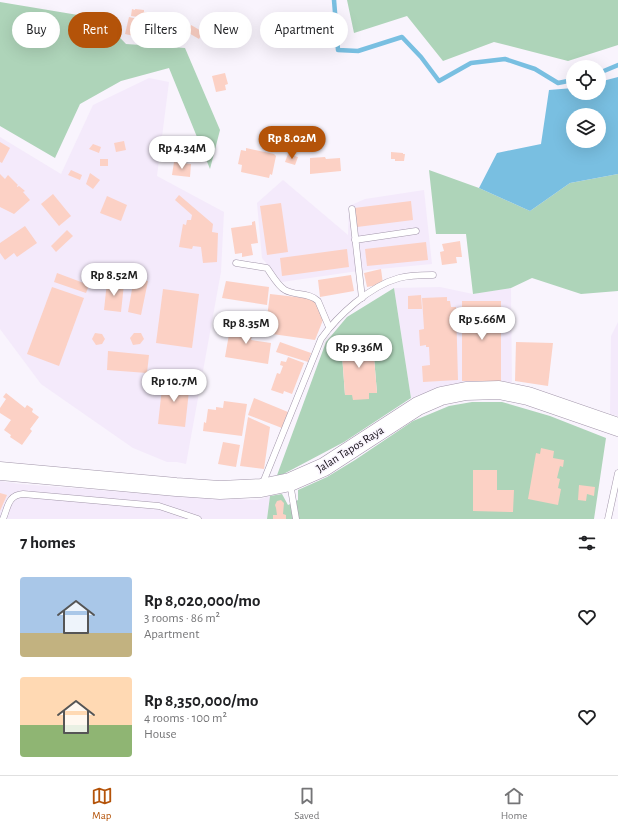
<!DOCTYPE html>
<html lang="en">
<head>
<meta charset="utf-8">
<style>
	body { margin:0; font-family:"Alegreya Sans",sans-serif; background:#f6f6f6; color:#202124; height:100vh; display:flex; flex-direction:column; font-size:15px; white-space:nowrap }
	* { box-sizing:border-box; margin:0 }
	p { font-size:13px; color:#757577 }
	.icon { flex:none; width:22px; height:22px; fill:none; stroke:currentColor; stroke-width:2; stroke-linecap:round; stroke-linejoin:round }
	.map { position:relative; height:519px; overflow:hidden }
	.panel { display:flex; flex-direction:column; background:#fff; flex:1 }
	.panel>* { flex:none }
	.guide { position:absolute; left:12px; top:12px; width:400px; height:36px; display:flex; gap:8px }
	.buttons { position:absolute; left:566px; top:60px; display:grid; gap:8px }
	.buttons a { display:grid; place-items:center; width:40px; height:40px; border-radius:50%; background:#fff; box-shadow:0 4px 16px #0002; font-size:20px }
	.price { position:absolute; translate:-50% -34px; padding:0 9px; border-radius:14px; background:#fff; color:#222; font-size:13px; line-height:26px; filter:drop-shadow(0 1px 2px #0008) }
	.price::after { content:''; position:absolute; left:50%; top:24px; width:12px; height:9px; margin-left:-6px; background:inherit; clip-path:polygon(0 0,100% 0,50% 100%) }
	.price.on { background:#b45309; color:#fff }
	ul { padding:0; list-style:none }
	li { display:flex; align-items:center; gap:12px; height:100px; padding:0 20px }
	li span { display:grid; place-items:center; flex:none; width:112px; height:80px; border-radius:4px; color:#555 }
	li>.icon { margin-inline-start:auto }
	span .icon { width:48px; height:48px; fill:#fffc; stroke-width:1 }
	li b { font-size:17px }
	h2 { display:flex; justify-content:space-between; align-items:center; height:48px; padding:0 20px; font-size:17px }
	.chip { padding:0 14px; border-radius:18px; background:#fff; box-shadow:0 4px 16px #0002; font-size:14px; line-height:36px }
	.chip.on { background:#b45309; color:#fff }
	.tabs { display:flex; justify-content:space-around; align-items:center; height:56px; border-top:1px solid #e0e0e0; background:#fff; font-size:11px; color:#757577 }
	.tabs a { display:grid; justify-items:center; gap:2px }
	.tabs .on { color:#b45309 }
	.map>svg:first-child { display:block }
</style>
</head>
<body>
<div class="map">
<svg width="618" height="519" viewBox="0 0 618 519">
	<rect width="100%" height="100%" fill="#f9f4fd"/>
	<g fill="#f4eafb">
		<path d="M 149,78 L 169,82 L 157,176 L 224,212 L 221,272 L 186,464 L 177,462 L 167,462 L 133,448 L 41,384 L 0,329 L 0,137 L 61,174 L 93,105 Z"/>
		<path d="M 283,180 L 348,235 L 349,206 L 365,199 L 424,190 L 432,264 L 358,271 L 282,282 L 262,258 L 257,203 Z"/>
		<path d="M 440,287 L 473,294 L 511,288 L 512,386 L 432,392 L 411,398 L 394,288 Z"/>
		<path d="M 618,322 L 618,416 L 610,414 L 611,336 Z"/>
		<path d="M 0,481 L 20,484 L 188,497 L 257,500 L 270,496 L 267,519 L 0,519 Z"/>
	</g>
	<g fill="#aed4b9" fill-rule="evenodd">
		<path d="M 347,0 L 618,0 L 618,45 L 568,61 L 494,42 L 443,61 L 407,16 L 354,33 Z"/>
		<path d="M 0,2 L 102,19 L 126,44 L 185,48 L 220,130 L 210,169 L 169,68 L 121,81 L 80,104 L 55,158 L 0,126 Z"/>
		<path d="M 429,170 L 479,188 L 530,211 L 570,183 L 618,174 L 618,291 L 581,294 L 532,278 L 511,288 L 473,294 L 466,234 L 436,234 Z"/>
		<path d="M 394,288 L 411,398 L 344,442 L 276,478 L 326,342 L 347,317 ZM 361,339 L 362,346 L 373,345 L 377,393 L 369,393 L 369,399 L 352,395 L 345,395 L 341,341 Z"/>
		<path d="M 472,402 L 502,402 L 550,416 L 606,438 L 594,519 L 267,519 L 270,496 L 282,494 L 288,505 L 298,500 L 298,490 L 327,477 L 355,460 L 413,421 L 449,406 Z"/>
	</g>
	<path fill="#79bfe1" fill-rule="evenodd" d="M 618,77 L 618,174 L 570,183 L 530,211 L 479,188 L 497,153 L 541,144 L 549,90 L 573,88 L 573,93 L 599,93 L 599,82 ZM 573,115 L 599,115 L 599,141 L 573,141 Z"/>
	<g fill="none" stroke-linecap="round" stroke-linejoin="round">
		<g stroke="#79bfe1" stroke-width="4.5">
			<path d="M 334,0 L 338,50 L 358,51 L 402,37 L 421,57 L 439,81 L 471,63 L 505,59 L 535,69 L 558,83 L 573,80"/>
			<path d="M 599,73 L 618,65"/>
		</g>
	</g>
	<g fill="#fcd1c5">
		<path d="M 132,9 L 135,10 L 135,9 L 144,10 L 144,12 L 147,12 L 146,18 L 131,16 Z"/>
		<path d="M 149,12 L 168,14 L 167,22 L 148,19 Z"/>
		<path d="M 129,17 L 156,23 L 152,40 L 125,34 Z"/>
		<path d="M 191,25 L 203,32 L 199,39 L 187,32 Z"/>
		<path d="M 225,73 L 228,84 L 225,85 L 226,90 L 216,92 L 212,76 Z"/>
		<path d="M 124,141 L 126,150 L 116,152 L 114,143 Z"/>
		<path d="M 0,142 L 10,148 L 2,163 L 0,162 Z"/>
		<path d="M 93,144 L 101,147 L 99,153 L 89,149 Z"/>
		<path d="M 246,148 L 274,154 L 276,156 L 272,175 L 270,174 L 269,178 L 241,172 L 242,165 L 238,164 L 241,150 L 246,151 Z"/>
		<path d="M 391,152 L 403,153 L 403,154 L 405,154 L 404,161 L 395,161 L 395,159 L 391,159 Z"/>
		<path d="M 288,154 L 298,157 L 295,165 L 285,162 Z"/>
		<path d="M 325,157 L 326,159 L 340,158 L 341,171 L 310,174 L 310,158 Z"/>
		<rect x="100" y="159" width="8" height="7"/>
		<path d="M 174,162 L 191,164 L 190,177 L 172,175 Z"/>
		<path d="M 71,170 L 82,175 L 80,180 L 68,175 Z"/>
		<path d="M 90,173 L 100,180 L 93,189 L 86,184 Z"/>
		<path d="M 0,174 L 5,179 L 8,175 L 18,185 L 17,186 L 17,187 L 19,186 L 25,191 L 23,192 L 30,200 L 14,214 L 0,207 Z"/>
		<path d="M 53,194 L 71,216 L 59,226 L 41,204 Z"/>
		<path d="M 179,195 L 213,224 L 212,232 L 218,233 L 217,262 L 203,263 L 201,247 L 193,246 L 192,249 L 179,247 L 183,224 L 186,225 L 187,220 L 191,220 L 192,215 L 175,200 Z"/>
		<path d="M 107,196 L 127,205 L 121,221 L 100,213 Z"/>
		<path d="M 411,201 L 413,220 L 357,227 L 354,208 Z"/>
		<path d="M 281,203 L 288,252 L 267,255 L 260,206 Z"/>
		<path d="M 255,221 L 258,243 L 251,244 L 253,255 L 242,257 L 242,253 L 235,254 L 231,228 L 252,225 L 252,222 Z"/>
		<path d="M 25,226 L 37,243 L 17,257 L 14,253 L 5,260 L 0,253 L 0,243 Z"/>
		<path d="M 67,230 L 73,236 L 56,252 L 51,246 Z"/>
		<path d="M 460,241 L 462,257 L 456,257 L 457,263 L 442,265 L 440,252 L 444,251 L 442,244 Z"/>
		<path d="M 426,242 L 428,260 L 367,266 L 365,249 Z"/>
		<path d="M 347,249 L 349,267 L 282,276 L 280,258 Z"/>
		<path d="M 381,269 L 383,284 L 367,287 L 364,273 Z"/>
		<path d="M 57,273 L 89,285 L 86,293 L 54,282 Z"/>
		<path d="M 351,275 L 354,291 L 320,297 L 318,280 Z"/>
		<path d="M 134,278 L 148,281 L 141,315 L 128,312 Z"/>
		<path d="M 226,281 L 269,287 L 267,305 L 222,298 Z"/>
		<path d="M 107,282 L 124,284 L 121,312 L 104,310 Z"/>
		<path d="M 52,287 L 84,298 L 59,366 L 27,354 Z"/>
		<path d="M 163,289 L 199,294 L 192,348 L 156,343 Z"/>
		<path d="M 270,294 L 314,299 L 323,320 L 315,340 L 265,333 Z"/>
		<path d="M 421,295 L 422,309 L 408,309 L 408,296 Z"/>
		<path d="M 447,297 L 447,301 L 450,301 L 451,307 L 456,307 L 458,380 L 423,382 L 422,366 L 430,365 L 429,347 L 426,347 L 426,345 L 420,346 L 419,330 L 424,329 L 422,298 Z"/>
		<rect x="462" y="301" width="39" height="80"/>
		<path d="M 231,323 L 254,326 L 251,340 L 271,343 L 268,364 L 225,357 Z"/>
		<path d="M 95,333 L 102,334 L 105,339 L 102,344 L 96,345 L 92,339 Z"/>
		<path d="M 134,333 L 141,333 L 144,339 L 140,344 L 133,345 L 130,338 Z"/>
		<path d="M 362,339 L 362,346 L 373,345 L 377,393 L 369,393 L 369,399 L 353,400 L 352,395 L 345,395 L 341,340 Z"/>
		<path d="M 280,342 L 311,353 L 308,362 L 276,352 Z"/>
		<path d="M 516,342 L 553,343 L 548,386 L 515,381 Z"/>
		<path d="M 108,351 L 149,355 L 147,373 L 107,370 Z"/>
		<path d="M 288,357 L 304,363 L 292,394 L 284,391 L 283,394 L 271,390 L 277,373 L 280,374 L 283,366 L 280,365 L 281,361 L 286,362 Z"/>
		<path d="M 163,379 L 190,382 L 185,427 L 158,424 Z"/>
		<path d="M 6,393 L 25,408 L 27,405 L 33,409 L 32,412 L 39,417 L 30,429 L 32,431 L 22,445 L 10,437 L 11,435 L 4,430 L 11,420 L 0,413 L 0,408 L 6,399 L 3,397 Z"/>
		<path d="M 254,398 L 288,412 L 282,428 L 248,415 Z"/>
		<path d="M 224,401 L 247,404 L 242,436 L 203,431 L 204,422 L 206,423 L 208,409 L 216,410 L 216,407 L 223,408 Z"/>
		<path d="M 248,417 L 270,427 L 264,469 L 240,466 Z"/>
		<path d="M 223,442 L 240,445 L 236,467 L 218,464 Z"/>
		<path d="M 541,448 L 554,451 L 553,458 L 564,460 L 563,467 L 560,466 L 557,478 L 560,479 L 558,488 L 561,489 L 558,505 L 528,499 L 536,453 L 540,454 Z"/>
		<path d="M 473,470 L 497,470 L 497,490 L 514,490 L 513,512 L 473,511 Z"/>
		<path d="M 579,485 L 595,487 L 594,496 L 587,494 L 586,501 L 578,500 Z"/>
		<path d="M 0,493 L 7,495 L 0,511 Z"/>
		<path d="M 281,500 L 284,503 L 283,514 L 286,515 L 286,519 L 273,519 L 273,515 L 277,515 L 276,508 L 275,505 L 277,501 Z"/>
	</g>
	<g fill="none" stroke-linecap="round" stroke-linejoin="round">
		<defs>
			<g id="lane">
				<path d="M 352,209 L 362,298"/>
				<path d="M 355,240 L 416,231"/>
				<path d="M 236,263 L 267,268 C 272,275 278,286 285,290 C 295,296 309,292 318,301 L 329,327"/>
				<path d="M 290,483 L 296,519"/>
				<path d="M 262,485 L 321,339 C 338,315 370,286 399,278 C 410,275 421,275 433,275"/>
				<path d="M 3,519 C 8,507 8,495 23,494 L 159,506 L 198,519"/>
				<path d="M 608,519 L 618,473"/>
			</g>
			<path id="secondary" d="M 0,471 L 176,487 L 220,490 L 261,488 L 290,482 L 324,467 L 418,406 L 441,396 L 466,391 L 499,390 L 528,396 L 618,427"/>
		</defs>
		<use href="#lane" stroke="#a296aa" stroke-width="7"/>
		<use href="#secondary" stroke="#a296aa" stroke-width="19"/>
		<use href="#lane" stroke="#fff" stroke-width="6"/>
		<use href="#secondary" stroke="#fff" stroke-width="18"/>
	</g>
	<g text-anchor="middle" stroke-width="3" stroke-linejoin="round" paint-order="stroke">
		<g font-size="12" fill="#140f17" stroke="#f9f4fd">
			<text transform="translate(350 449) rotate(-32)" y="4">Jalan Tapos Raya</text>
		</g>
	</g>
</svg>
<div class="buttons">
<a><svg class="icon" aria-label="locate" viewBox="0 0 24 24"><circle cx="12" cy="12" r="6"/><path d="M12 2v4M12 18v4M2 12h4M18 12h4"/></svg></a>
<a><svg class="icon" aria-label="layers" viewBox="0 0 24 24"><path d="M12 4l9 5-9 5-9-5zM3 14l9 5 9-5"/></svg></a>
</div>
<b class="price on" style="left:292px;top:160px">Rp 8.02M</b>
<b class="price" style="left:182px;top:170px">Rp 4.34M</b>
<b class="price" style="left:114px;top:297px">Rp 8.52M</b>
<b class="price" style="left:482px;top:341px">Rp 5.66M</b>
<b class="price" style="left:246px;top:345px">Rp 8.35M</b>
<b class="price" style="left:359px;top:369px">Rp 9.36M</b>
<b class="price" style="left:174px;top:403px">Rp 10.7M</b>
<div class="guide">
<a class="chip">Buy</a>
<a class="chip on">Rent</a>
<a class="chip">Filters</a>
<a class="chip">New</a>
<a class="chip">Apartment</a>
</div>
</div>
<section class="panel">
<h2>7 homes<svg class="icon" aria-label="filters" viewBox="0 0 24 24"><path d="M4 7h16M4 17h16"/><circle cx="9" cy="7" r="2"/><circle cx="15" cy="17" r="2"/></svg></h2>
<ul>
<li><span style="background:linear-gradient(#a9c7e8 70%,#c2b280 0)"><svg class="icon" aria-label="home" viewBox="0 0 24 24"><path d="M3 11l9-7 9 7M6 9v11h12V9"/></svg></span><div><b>Rp 8,020,000/mo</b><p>3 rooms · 86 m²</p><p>Apartment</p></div><svg class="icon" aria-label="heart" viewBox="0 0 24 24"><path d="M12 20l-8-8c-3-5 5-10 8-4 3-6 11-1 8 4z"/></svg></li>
<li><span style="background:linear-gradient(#ffd9b3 60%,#8fb573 0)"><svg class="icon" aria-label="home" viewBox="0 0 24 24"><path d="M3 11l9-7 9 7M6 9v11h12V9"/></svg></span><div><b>Rp 8,350,000/mo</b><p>4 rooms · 100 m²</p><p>House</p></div><svg class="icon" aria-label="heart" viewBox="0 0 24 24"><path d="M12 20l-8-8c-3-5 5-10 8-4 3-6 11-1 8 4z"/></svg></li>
</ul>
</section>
<nav class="tabs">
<a class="on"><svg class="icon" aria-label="map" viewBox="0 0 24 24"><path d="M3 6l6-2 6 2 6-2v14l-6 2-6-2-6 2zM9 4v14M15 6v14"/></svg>Map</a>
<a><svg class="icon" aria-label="saved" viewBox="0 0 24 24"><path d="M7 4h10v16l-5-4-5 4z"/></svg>Saved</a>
<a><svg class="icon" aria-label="home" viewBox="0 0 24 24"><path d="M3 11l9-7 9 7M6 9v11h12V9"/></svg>Home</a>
</nav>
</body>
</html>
